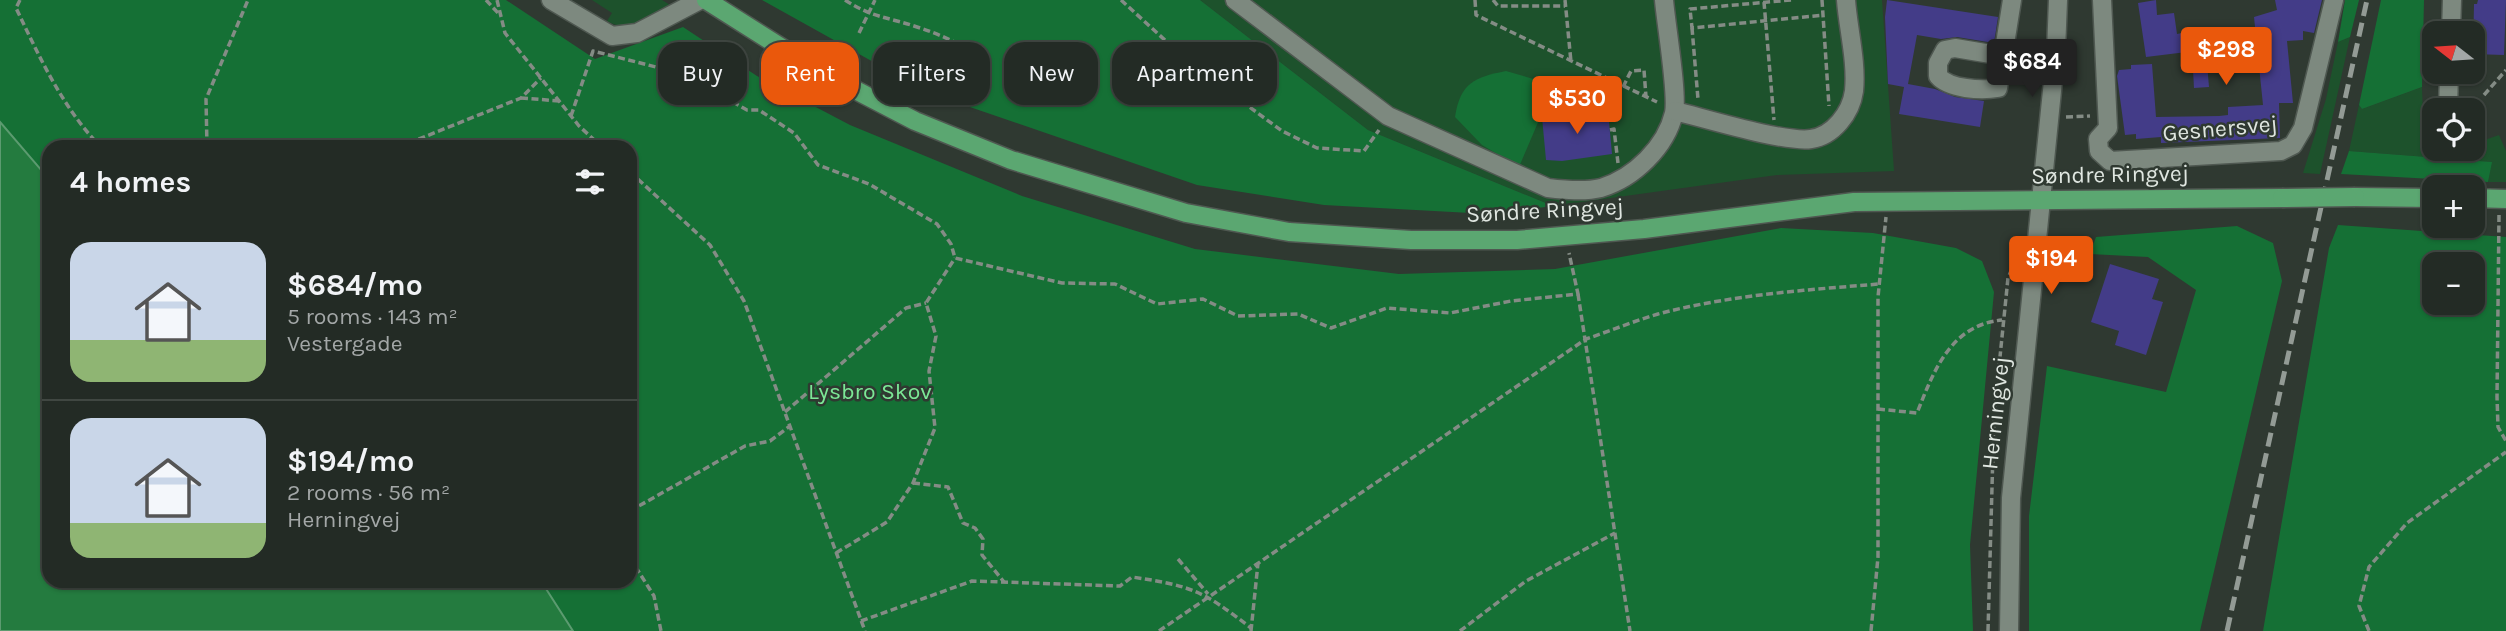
<!DOCTYPE html>
<html lang="en">
<head>
<meta charset="utf-8">
<style>
	body { margin:0; font-family:Karla,sans-serif; background:#2f3732; color:#f1f3f6; height:100vh; display:flex; flex-direction:column; font-size:26px; white-space:nowrap }
	* { box-sizing:border-box; margin:0 }
	p { font-size:23px; color:#a3a7a7 }
	.icon { flex:none; width:38px; height:38px; fill:none; stroke:currentColor; stroke-width:2; stroke-linecap:round; stroke-linejoin:round }
	.map { position:relative; flex:1; overflow:hidden }
	.panel { position:absolute; left:42px; top:140px; width:595px; height:448px; display:flex; flex-direction:column; background:#232b25; border-radius:21px; box-shadow:0 2px 5px #0004,0 0 0 2px #404742 }
	.panel>* { flex:none }
	.guide { position:absolute; left:658px; top:42px; width:665px; height:63px; display:flex; gap:14px }
	.needle { width:46px; rotate:287deg }
	.controls { position:absolute; left:2422px; top:21px; display:grid; gap:14px }
	.controls a { display:grid; place-items:center; width:63px; height:63px; border-radius:14px; background:#232b25; box-shadow:0 2px 5px #0004,0 0 0 2px #404742; font-size:35px }
	.price { position:absolute; translate:-50% -60px; padding:0 16px; border-radius:7px; background:#ea580c; color:#fff; font-size:23px; line-height:46px; filter:drop-shadow(0 2px 4px #0008) }
	.price::after { content:''; position:absolute; left:50%; top:42px; width:21px; height:16px; margin-left:-10px; background:inherit; clip-path:polygon(0 0,100% 0,50% 100%) }
	.price.active { background:#222; color:#fff }
	ul { padding:0; list-style:none }
	li { display:flex; align-items:center; gap:21px; height:175px; padding:0 28px }
	li+li { border-top:2px solid #404742 }
	li span { display:grid; place-items:center; flex:none; width:196px; height:140px; border-radius:21px; color:#555 }
	li>.icon { margin-inline-start:auto }
	span .icon { width:84px; height:84px; fill:#fffc; stroke-width:1 }
	li b { font-size:30px }
	h2 { display:flex; justify-content:space-between; align-items:center; height:84px; padding:0 28px; font-size:30px }
	.pill { padding:0 24px; border-radius:21px; background:#232b25; box-shadow:0 2px 5px #0004,0 0 0 2px #404742; font-size:24px; line-height:63px }
	.pill.active { background:#ea580c; color:#fff }
	.map>svg:first-child { display:block }
</style>
</head>
<body>
<div class="map">
<svg width="2506" height="631" viewBox="0 0 2506 631">
	<rect width="100%" height="100%" fill="#2f3931"/>
	<g fill="#1d522c">
		<path d="M 592,0 L 662,0 L 670,5 L 668,9 C 647,20 630,34 607,21 L 612,13 Z"/>
		<path d="M 1200,0 L 1882,0 L 1894,171 L 1777,175 L 1553,206 L 1368,130 Z"/>
		<path d="M 2350,37 L 2320,174 L 2303,173 L 2326,99 L 2338,42 Z"/>
		<path d="M 2422,87 L 2424,142 L 2434,143 L 2434,149 L 2473,149 L 2473,144 L 2499,135 L 2506,151 L 2506,182 L 2488,182 L 2491,162 L 2349,151 L 2359,105 L 2362,109 Z"/>
	</g>
	<g fill="#157035" fill-rule="evenodd">
		<path d="M 0,0 L 506,0 L 595,59 L 683,27 L 757,76 L 850,125 L 1022,196 L 1195,249 L 1399,274 L 1555,269 L 1781,228 L 1873,233 L 1956,248 L 1982,261 L 1994,292 L 1970,545 L 1973,631 L 573,631 L 541,581 L 630,581 L 630,147 L 49,147 L 49,179 L 0,122 Z"/>
		<path d="M 762,0 L 1200,0 L 1368,130 L 1553,206 L 1489,214 L 1324,205 L 1197,185 L 929,93 Z"/>
		<path d="M 2345,0 L 2359,0 L 2350,37 L 2338,42 Z"/>
		<path d="M 2381,0 L 2424,0 L 2422,87 L 2362,109 L 2359,105 Z"/>
		<path d="M 1506,71 L 1554,85 L 1519,167 L 1482,145 L 1455,117 C 1460,83 1475,77 1506,71 Z"/>
		<path d="M 2349,151 L 2492,162 L 2488,182 L 2341,174 Z"/>
		<path d="M 2338,225 L 2506,237 L 2506,631 L 2263,631 L 2329,248 ZM 2473,264 L 2473,303 L 2434,303 L 2434,264 Z"/>
		<path d="M 2237,226 L 2273,243 L 2282,281 L 2200,631 L 2029,631 L 2029,516 L 2047,366 L 2166,392 L 2196,290 L 2148,257 L 2090,254 L 2096,237 Z"/>
	</g>
	<path fill="#247b3f" stroke="#5c9b70" stroke-width="2" d="M 0,122 L 49,179 L 49,581 L 541,581 L 573,631 L 0,631 Z"/>
	<g fill="#433c88">
		<path d="M 1887,0 L 1998,17 L 1994,43 L 1957,37 L 1941,39 L 1917,35 L 1908,84 L 1935,89 L 1955,97 L 1984,101 L 1980,127 L 1899,114 L 1904,87 L 1888,84 L 1885,17 Z"/>
		<path d="M 2156,0 L 2157,15 L 2174,13 L 2177,34 L 2182,33 L 2183,39 L 2201,37 L 2203,50 L 2146,57 L 2138,3 Z"/>
		<path d="M 2275,0 L 2322,0 L 2314,33 L 2303,31 L 2303,40 L 2287,41 L 2293,103 L 2279,103 L 2280,138 L 2161,143 L 2161,137 L 2136,139 L 2136,134 L 2125,135 L 2117,76 L 2119,70 L 2131,69 L 2131,65 L 2152,64 L 2156,117 L 2219,116 L 2228,115 L 2228,107 L 2263,105 L 2254,17 L 2277,10 Z"/>
		<path d="M 2478,0 L 2506,0 L 2504,55 L 2473,54 L 2474,4 L 2477,4 Z"/>
		<path d="M 2206,51 L 2209,87 L 2194,88 L 2192,52 Z"/>
		<path d="M 1608,111 L 1612,154 L 1562,161 L 1546,160 L 1542,117 Z"/>
		<path d="M 2110,264 L 2159,279 L 2152,299 L 2163,302 L 2146,355 L 2115,345 L 2119,331 L 2091,322 Z"/>
	</g>
	<g fill="none" stroke-linecap="round" stroke-linejoin="round">
		<defs>
			<g id="minor">
				<path d="M 551,0 L 612,36 L 637,33 L 700,0"/>
				<path d="M 1235,0 L 1388,116 L 1548,188 C 1565,190 1584,192 1601,188 C 1634,178 1666,147 1674,113 C 1678,94 1666,24 1664,0"/>
				<path d="M 2102,0 L 2108,128 L 2098,139 L 2099,151 L 2110,161 L 2281,151 L 2293,145 L 2303,128 L 2334,0"/>
				<path d="M 2451,33 L 2452,0"/>
				<path d="M 2003,56 L 1955,48 L 1945,50 L 1938,63 L 1938,76 C 1949,89 1981,91 1998,88 L 2012,0"/>
				<path d="M 2448,110 L 2449,72"/>
				<path d="M 1675,111 C 1704,118 1785,143 1811,139 C 1833,136 1851,113 1854,91 C 1857,62 1848,28 1846,0"/>
				<path d="M 2009,631 L 2011,498 L 2056,51 L 2058,0"/>
			</g>
			<g id="major">
				<path d="M 706,0 L 817,70 L 915,121 L 1011,160 L 1186,213 L 1289,232 L 1411,240 L 1517,240 L 1644,229 L 1854,202 L 2282,198"/>
				<path d="M 2355,197 L 2434,198"/>
				<path d="M 2473,198 L 2506,199"/>
			</g>
		</defs>
		<use href="#minor" stroke="#4f5851" stroke-width="21"/>
		<use href="#major" stroke="#4f5851" stroke-width="21"/>
		<g stroke="#848c85" stroke-width="3.5" stroke-dasharray="7 3.5" stroke-linecap="butt">
			<path d="M 20,0 L 16,8 C 39,56 63,109 101,147"/>
			<path d="M 486,0 L 499,14"/>
			<path d="M 497,0 L 505,33 L 579,126 L 602,147"/>
			<path d="M 845,0 C 873,18 888,17 917,27 C 939,34 959,43 978,55"/>
			<path d="M 1121,0 L 1190,63 L 1282,131 L 1317,148 L 1364,151 L 1379,130"/>
			<path d="M 1475,0 L 1476,15 L 1657,102"/>
			<path d="M 1493,0 L 1498,6 L 1565,6"/>
			<path d="M 1565,0 L 1571,62"/>
			<path d="M 1791,0 L 1690,9 L 1692,28 L 1824,15"/>
			<path d="M 1822,0 L 1829,106"/>
			<path d="M 1764,2 L 1774,120"/>
			<path d="M 1692,28 L 1698,99"/>
			<path d="M 859,33 L 875,0"/>
			<path d="M 1623,87 L 1631,71 L 1644,70 L 1646,97"/>
			<path d="M 2484,95 L 2506,70"/>
			<path d="M 521,98 L 560,101"/>
			<path d="M 571,116 L 593,51 L 656,67 L 706,101 L 733,102 L 747,110 L 759,110 L 794,133 L 818,165 L 869,184 L 937,224 L 951,244 L 955,258 L 1062,283 L 1115,284 L 1157,304 L 1203,299 L 1238,316 L 1298,314 L 1331,328 L 1387,308 L 1450,313 L 1511,301 L 1578,294 L 1569,253"/>
			<path d="M 2066,117 L 2090,116"/>
			<path d="M 1610,130 L 1614,129 L 1618,163"/>
			<path d="M 207,147 L 206,99 L 248,0"/>
			<path d="M 399,147 L 521,98 L 541,78"/>
			<path d="M 630,172 L 710,245 L 744,301 L 865,631"/>
			<path d="M 2499,215 L 2497,397 L 2498,427 L 2506,441"/>
			<path d="M 1578,294 L 1630,631"/>
			<path d="M 1878,409 L 1917,413 C 1934,370 1951,325 2002,320"/>
			<path d="M 785,412 L 906,308 L 926,303"/>
			<path d="M 913,483 L 948,487 L 963,523 L 975,528 L 983,539 L 982,555 L 1004,582"/>
			<path d="M 630,511 L 745,446 L 770,441 L 790,426"/>
			<path d="M 836,553 L 887,522 L 913,483 L 935,428 L 929,371 L 936,336 L 926,303 L 955,258"/>
			<path d="M 630,558 L 654,596 L 661,631"/>
			<path d="M 1178,559 L 1208,594"/>
			<path d="M 861,621 L 972,581 L 1120,586 L 1132,577 C 1193,586 1203,591 1251,628"/>
			<path d="M 1159,631 L 1586,339 C 1610,331 1634,321 1658,314 C 1730,295 1805,290 1879,284"/>
			<path d="M 1251,631 L 1258,563"/>
			<path d="M 1460,631 L 1526,581 L 1615,533"/>
			<path d="M 1871,631 L 1878,557 L 1878,297 L 1886,217"/>
			<path d="M 1988,631 L 1994,416 L 2008,278 L 2017,257"/>
			<path d="M 2369,631 L 2359,606 L 2369,567 L 2407,523 L 2506,452"/>
		</g>
		<use href="#minor" stroke="#7d897f" stroke-width="18"/>
		<use href="#major" stroke="#5ba771" stroke-width="18"/>
		<path stroke="#939b95" stroke-width="5" stroke-dasharray="14 7" stroke-linecap="butt" d="M 2227,631 L 2367,0"/>
		<defs>
			<path id="major-bridge" d="M 2282,198 L 2355,197"/>
		</defs>
		<use href="#major-bridge" stroke="#4f5851" stroke-width="21" stroke-linecap="butt"/>
		<use href="#major-bridge" stroke="#5ba771" stroke-width="18"/>
	</g>
	<g text-anchor="middle" stroke-width="5" stroke-linejoin="round" paint-order="stroke">
		<g font-size="23" fill="#e0e7e1" stroke="#2f3931">
			<text transform="translate(2220 128) rotate(-5)" y="8">Gesnersvej</text>
			<text transform="translate(2110 174) rotate(-1)" y="8">Søndre Ringvej</text>
			<text transform="translate(1545 210) rotate(-3)" y="8">Søndre Ringvej</text>
			<text transform="translate(1995 413) rotate(-84)" y="8">Herningvej</text>
		</g>
		<g font-size="23" fill="#7ce896" stroke="#2f3931">
			<text x="870" y="399">Lysbro Skov</text>
		</g>
	</g>
</svg>
<div class="controls">
<a><svg class="needle" viewBox="-14 -14 28 28"><path d="M0-13l5 13h-10z" fill="#e53935"/><path d="M0 13l5-13h-10z" fill="#a3a7a7"/></svg></a>
<a><svg class="icon" aria-label="locate" viewBox="0 0 24 24"><circle cx="12" cy="12" r="6"/><path d="M12 2v4M12 18v4M2 12h4M18 12h4"/></svg></a>
<a>+</a>
<a>−</a>
</div>
<b class="price" style="left:2226px;top:87px">$298</b>
<b class="price active" style="left:2032px;top:99px">$684</b>
<b class="price" style="left:1577px;top:136px">$530</b>
<b class="price" style="left:2051px;top:296px">$194</b>
<div class="guide">
<a class="pill">Buy</a>
<a class="pill active">Rent</a>
<a class="pill">Filters</a>
<a class="pill">New</a>
<a class="pill">Apartment</a>
</div>
<section class="panel">
<h2>4 homes<svg class="icon" aria-label="filters" viewBox="0 0 24 24"><path d="M4 7h16M4 17h16"/><circle cx="9" cy="7" r="2"/><circle cx="15" cy="17" r="2"/></svg></h2>
<ul>
<li><span style="background:linear-gradient(#c9d6e8 70%,#8fb573 0)"><svg class="icon" aria-label="home" viewBox="0 0 24 24"><path d="M3 11l9-7 9 7M6 9v11h12V9"/></svg></span><div><b>$684/mo</b><p>5 rooms · 143 m²</p><p>Vestergade</p></div></li>
<li><span style="background:linear-gradient(#c9d6e8 75%,#8fb573 0)"><svg class="icon" aria-label="home" viewBox="0 0 24 24"><path d="M3 11l9-7 9 7M6 9v11h12V9"/></svg></span><div><b>$194/mo</b><p>2 rooms · 56 m²</p><p>Herningvej</p></div></li>
</ul>
</section>
</div>
</body>
</html>
